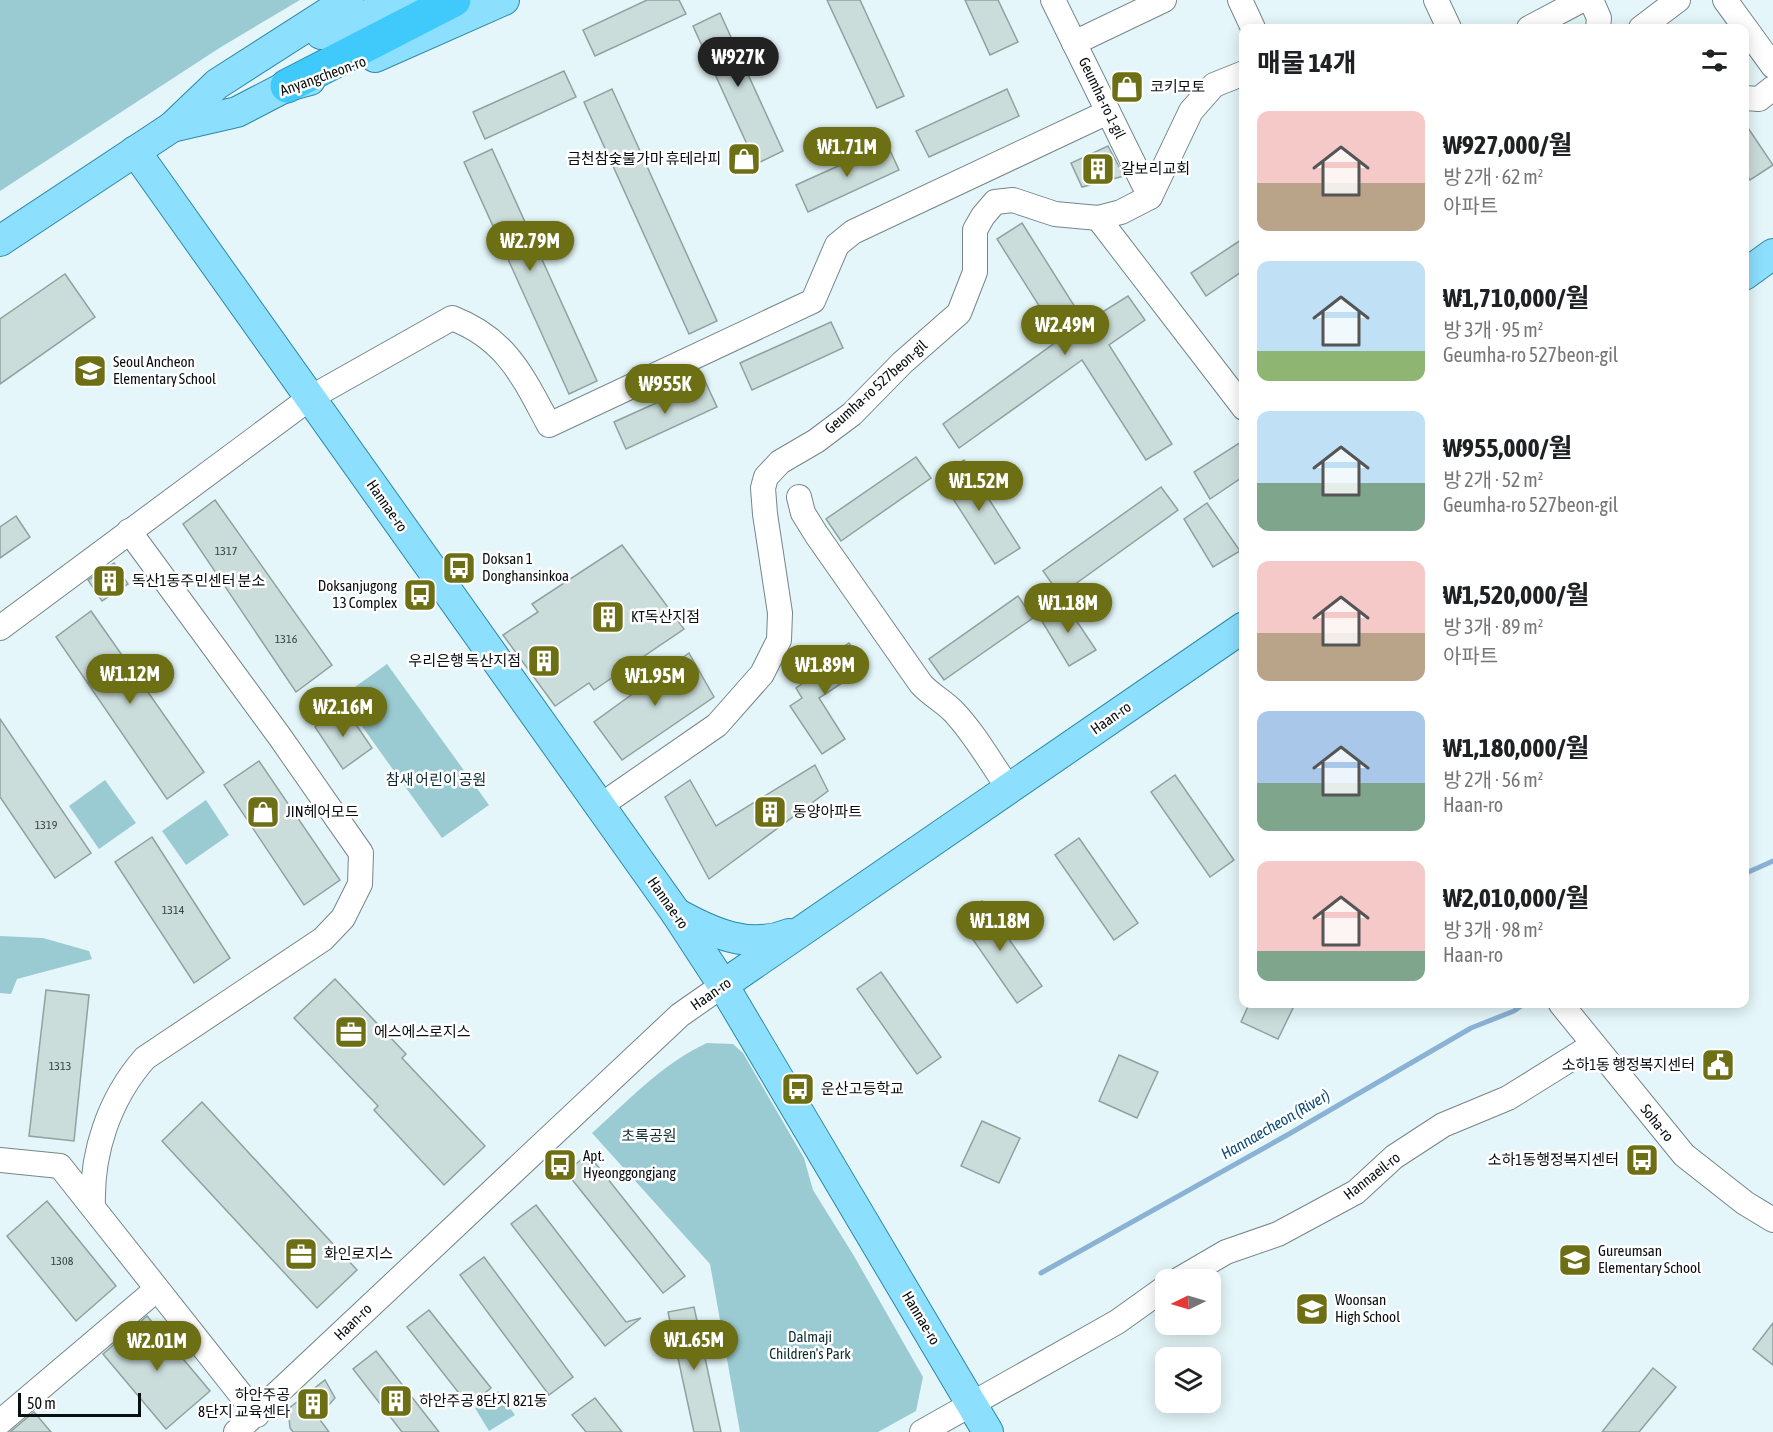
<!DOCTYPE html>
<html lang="ko">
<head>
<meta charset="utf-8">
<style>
	body { margin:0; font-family:"Asap Condensed","Noto Sans KR",sans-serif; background:#f6f6f6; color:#202124; height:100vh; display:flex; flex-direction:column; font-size:22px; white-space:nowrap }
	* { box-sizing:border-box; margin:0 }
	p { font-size:20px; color:#757577 }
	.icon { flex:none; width:33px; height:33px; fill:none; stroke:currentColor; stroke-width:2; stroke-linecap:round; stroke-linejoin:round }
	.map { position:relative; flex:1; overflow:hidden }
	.sheet { position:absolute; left:1239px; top:24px; width:510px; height:984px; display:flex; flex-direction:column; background:#fff; border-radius:12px; box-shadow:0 3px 15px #0003 }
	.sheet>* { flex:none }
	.needle { width:39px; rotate:265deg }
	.buttons { position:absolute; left:1155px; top:1269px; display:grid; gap:12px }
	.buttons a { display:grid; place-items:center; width:66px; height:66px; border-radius:12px; background:#fff; box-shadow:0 3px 15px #0003; font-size:30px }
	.scale { position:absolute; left:18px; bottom:15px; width:123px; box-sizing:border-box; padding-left:6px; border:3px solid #090f10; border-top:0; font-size:16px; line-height:21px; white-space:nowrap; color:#090f10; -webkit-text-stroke:4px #fff; paint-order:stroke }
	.price { position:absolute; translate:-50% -51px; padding:0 14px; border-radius:21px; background:#6c6f13; color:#fff; font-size:20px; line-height:39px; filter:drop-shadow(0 2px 3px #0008) }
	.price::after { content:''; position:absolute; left:50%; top:36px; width:18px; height:14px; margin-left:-9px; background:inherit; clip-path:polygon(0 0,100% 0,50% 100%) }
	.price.current { background:#222; color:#fff }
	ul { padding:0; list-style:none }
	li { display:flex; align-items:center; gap:18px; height:150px; padding:0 18px }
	li span { display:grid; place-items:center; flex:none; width:168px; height:120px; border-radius:12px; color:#555 }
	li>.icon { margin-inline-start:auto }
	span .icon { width:72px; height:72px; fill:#fffc; stroke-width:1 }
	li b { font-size:26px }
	h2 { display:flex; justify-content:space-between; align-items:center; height:72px; padding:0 18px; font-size:26px }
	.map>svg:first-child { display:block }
</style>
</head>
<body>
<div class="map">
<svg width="1773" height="1432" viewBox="0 0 1773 1432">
	<rect width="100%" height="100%" fill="#e4f6f9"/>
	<g fill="#9bcbd2">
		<path d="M 0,0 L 300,0 L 221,47 L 0,191 Z"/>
		<path d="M 387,664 L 489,805 L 442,838 L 341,697 Z"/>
		<path d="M 105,780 L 136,823 L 99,849 L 69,806 Z"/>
		<path d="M 206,800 L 229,835 L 186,865 L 162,831 Z"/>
		<path d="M 0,936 L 43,938 L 89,951 L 92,959 L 17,979 L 11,994 L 0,993 Z"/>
		<path d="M 707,1043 L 733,1044 L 743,1053 L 804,1158 L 813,1190 L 854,1256 L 923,1377 L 916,1411 L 878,1432 L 740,1432 L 710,1264 L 592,1133 C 628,1101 663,1063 707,1043 Z"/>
		<path d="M 498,1391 L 515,1415 L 489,1431 L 475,1408 Z"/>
	</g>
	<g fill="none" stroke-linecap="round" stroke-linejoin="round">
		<g stroke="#8ab2d5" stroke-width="5">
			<path d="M 1744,874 L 1773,861"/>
			<path d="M 1041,1273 L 1289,1134 L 1471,1028 L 1514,1011 L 1524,1004"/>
		</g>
	</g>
	<g fill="#cbdddb" stroke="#90a2a0" stroke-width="1.5">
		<path d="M 647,0 L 679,0 L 686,14 L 595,56 L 583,30 Z"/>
		<path d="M 827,0 L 860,0 L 904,96 L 877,108 Z"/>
		<path d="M 965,0 L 998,0 L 1018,42 L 990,55 Z"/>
		<path d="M 720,13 L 783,151 L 756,164 L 693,26 Z"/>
		<path d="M 564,71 L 576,97 L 485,139 L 473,112 Z"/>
		<path d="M 612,89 L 717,321 L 689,334 L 584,102 Z"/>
		<path d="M 1007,89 L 1019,116 L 929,157 L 916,131 Z"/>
		<path d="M 1744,122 L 1773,165 L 1750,180 L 1744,171 Z"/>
		<path d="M 887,144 L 899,170 L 808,212 L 796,185 Z"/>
		<path d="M 1108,146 L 1124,176 L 1082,187 L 1071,163 Z"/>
		<path d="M 492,149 L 597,381 L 569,394 L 464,162 Z"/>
		<path d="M 1022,223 L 1085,323 L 1128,296 L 1145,320 L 1109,345 L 1172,444 L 1146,460 L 1082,360 L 959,448 L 943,424 L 1060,339 L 997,239 Z"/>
		<path d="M 1244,238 L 1244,270 L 1206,296 L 1191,273 Z"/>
		<path d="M 65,274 L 95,317 L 0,384 L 0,319 Z"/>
		<path d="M 831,322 L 843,348 L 752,390 L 740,363 Z"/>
		<path d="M 705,381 L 717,407 L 626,449 L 614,422 Z"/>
		<path d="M 1244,440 L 1244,476 L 1210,499 L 1194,472 Z"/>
		<path d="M 916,457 L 931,478 L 841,541 L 826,519 Z"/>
		<path d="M 964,460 L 1020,548 L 995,564 L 939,477 Z"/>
		<path d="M 1161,487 L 1178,510 L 1060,595 L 1043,571 Z"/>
		<path d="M 215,500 L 332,665 L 296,692 L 183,524 Z"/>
		<path d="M 1207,503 L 1240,551 L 1213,567 L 1184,519 Z"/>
		<path d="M 16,516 L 30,537 L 0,558 L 0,527 Z"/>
		<path d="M 622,545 L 684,629 L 594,690 L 589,683 L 555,706 L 503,635 L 538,612 L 532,604 Z"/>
		<path d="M 114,563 L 128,584 L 102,601 L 88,580 Z"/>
		<path d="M 1018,596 L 1033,618 L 944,680 L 929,659 Z"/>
		<path d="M 1064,602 L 1096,650 L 1069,666 L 1040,618 Z"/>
		<path d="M 91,611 L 204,772 L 167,799 L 56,637 Z"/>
		<path d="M 849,643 L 865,668 L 819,698 L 845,739 L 822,754 L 790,706 L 802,698 L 796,688 L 806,681 L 801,674 Z"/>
		<path d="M 689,653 L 714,697 L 622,760 L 594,722 Z"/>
		<path d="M 344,707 L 372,748 L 343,769 L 315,727 Z"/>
		<path d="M 0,719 L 91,853 L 55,878 L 0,797 Z"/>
		<path d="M 259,761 L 340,880 L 304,905 L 224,785 Z"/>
		<path d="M 815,765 L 828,791 L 709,879 L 665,797 L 690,780 L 716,826 Z"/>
		<path d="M 1175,775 L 1234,860 L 1210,877 L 1151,792 Z"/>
		<path d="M 152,837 L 230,958 L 194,983 L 115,862 Z"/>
		<path d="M 1079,838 L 1138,923 L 1114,940 L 1055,855 Z"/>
		<path d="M 982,901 L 1042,986 L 1017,1003 L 958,918 Z"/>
		<path d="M 881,972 L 941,1057 L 917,1074 L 857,989 Z"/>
		<path d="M 335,979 L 406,1054 L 402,1058 L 485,1146 L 444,1185 L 374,1110 L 378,1106 L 294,1018 Z"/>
		<path d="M 46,990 L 89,995 L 74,1141 L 29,1136 Z"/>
		<path d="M 1249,1004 L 1295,1004 L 1278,1039 L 1241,1022 Z"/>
		<path d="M 1119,1055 L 1158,1072 L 1137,1118 L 1099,1101 Z"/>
		<path d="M 202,1102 L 357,1270 L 317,1308 L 162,1141 Z"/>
		<path d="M 982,1121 L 1020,1138 L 999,1183 L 961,1166 Z"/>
		<path d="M 588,1154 L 685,1276 L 663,1293 L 566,1172 Z"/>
		<path d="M 47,1201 L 116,1286 L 76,1321 L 7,1236 Z"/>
		<path d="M 536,1205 L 626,1322 L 641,1318 L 605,1346 L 511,1224 Z"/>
		<path d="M 484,1257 L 573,1377 L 549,1395 L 460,1275 Z"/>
		<path d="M 694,1307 L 721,1432 L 694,1432 L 668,1312 Z"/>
		<path d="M 429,1310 L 491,1388 L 469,1406 L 407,1327 Z"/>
		<path d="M 147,1316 L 210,1391 L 166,1429 L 103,1354 Z"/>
		<path d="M 1773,1323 L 1773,1365 L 1753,1349 Z"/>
		<path d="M 376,1351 L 439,1432 L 402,1432 L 353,1369 Z"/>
		<path d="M 1653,1368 L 1676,1387 L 1639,1432 L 1602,1432 Z"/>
		<path d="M 325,1380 L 335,1398 L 318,1417 L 329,1432 L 293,1432 L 290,1428 L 288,1409 Z"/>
		<path d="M 595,1398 L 622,1432 L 586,1432 L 572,1415 Z"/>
		<path d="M 34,1412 L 51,1432 L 10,1432 Z"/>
	</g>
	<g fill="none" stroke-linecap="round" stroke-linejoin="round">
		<defs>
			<g id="minor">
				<path d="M 1053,0 L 1150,197"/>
				<path d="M 1240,0 L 1253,28"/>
				<path d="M 1436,0 L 1449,28"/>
				<path d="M 1591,0 L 1599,18 L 1598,28"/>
				<path d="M 1725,0 L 1773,66"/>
				<path d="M 1529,28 L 1582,0"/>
				<path d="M 1641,28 L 1678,0"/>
				<path d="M 1074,43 L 1164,0"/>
				<path d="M 1744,98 L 1759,99 L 1773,88"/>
				<path d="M 1098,218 L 1244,408"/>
				<path d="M 799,497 L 803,513 L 816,534 L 921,684 C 931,695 943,701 953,711 C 975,734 991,763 1009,789"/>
				<path d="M 0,628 L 310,398 L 452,318 C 507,339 523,377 549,425 L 813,301 L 837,245 L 853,232 L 1108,112"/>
				<path d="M 600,806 L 717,725 L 762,674 L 779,640 L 780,613 L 765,514 L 763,488 L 766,477 L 780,462 L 816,441 L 852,414 L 902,363 L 959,313 L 975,272 L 975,230 L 983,216 L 995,202 L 1013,200 L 1055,214 L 1098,218 L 1121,212 L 1150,197 L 1191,111 L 1214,85 L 1244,73"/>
				<path d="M 1561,1004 L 1684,1155 L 1745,1203 L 1773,1220"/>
				<path d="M 0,1160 L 60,1166 L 257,1415"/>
				<path d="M 93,1207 C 91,1153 109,1099 145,1058 L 323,939 L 343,918 L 360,884 L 361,853 L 280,737 L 129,531"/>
				<path d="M 1178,1280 L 1226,1252 L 1278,1234 L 1356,1192 L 1394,1157 L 1443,1125 L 1508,1098 L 1593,1045"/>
				<path d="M 0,1422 L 157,1289"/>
				<path d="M 236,1432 L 680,1015 L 723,985"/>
				<path d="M 922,1432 L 1117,1322 L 1166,1287"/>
			</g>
			<g id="major">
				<path d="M 321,34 L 404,0"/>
				<path d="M 375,57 L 504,0"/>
				<path d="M 172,127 L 237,112 L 287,86 L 310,80"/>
				<path d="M 135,151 L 676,913 L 723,985 L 988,1432"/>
				<path d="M 0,241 L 172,127 L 217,84 L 348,0"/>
				<path d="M 1744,275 L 1773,254"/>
				<path d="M 676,913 C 712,933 749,950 789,934"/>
				<path d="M 723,985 L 1244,627"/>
			</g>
			<path id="highway" d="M 287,86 L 454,0"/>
		</defs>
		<use href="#minor" stroke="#758689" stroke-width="26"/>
		<use href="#major" stroke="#2d89a9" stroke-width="32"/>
		<use href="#highway" stroke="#2d89a9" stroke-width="35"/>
		<use href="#minor" stroke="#fff" stroke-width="24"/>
		<use href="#major" stroke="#8cdffd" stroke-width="30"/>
		<use href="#highway" stroke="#40cafb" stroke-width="33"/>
	</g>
	<defs>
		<symbol id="shop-square" viewBox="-11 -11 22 22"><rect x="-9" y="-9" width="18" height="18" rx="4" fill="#6c6f13" stroke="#fff"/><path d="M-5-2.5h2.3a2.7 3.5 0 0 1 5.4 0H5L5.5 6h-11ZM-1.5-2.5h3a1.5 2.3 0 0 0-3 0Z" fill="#fff"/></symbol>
		<symbol id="building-square" viewBox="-11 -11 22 22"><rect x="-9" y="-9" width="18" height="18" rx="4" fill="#6c6f13" stroke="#fff"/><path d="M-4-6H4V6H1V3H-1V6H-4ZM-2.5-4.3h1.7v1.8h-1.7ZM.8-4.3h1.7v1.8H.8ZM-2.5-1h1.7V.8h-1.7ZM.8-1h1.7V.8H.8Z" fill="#fff"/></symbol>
		<symbol id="school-square" viewBox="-11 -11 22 22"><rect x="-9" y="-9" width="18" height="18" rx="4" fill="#6c6f13" stroke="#fff"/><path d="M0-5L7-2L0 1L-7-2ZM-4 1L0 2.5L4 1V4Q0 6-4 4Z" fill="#fff"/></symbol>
		<symbol id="bus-square" viewBox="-11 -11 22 22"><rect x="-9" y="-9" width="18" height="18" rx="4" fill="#6c6f13" stroke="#fff"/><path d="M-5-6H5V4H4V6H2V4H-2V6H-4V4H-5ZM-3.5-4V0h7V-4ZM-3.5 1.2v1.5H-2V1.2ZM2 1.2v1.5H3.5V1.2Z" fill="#fff"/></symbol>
		<symbol id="office-square" viewBox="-11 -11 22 22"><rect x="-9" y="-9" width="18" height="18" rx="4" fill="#6c6f13" stroke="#fff"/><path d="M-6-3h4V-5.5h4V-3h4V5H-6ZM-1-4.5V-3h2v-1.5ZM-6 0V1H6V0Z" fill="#fff"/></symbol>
		<symbol id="civic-square" viewBox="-11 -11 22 22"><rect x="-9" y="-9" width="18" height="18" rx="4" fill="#6c6f13" stroke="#fff"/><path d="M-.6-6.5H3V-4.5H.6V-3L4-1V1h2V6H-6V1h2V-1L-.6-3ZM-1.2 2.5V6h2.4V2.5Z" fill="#fff"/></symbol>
	</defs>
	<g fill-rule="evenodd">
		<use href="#shop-square" x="1108" y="68" width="38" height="38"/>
		<use href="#shop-square" x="725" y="140" width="38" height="38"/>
		<use href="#building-square" x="1079" y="150" width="38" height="38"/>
		<use href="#school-square" x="71" y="352" width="38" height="38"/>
		<use href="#bus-square" x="440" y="549" width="38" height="38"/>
		<use href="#building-square" x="90" y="562" width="38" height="38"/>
		<use href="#bus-square" x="401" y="576" width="38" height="38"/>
		<use href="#building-square" x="589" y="598" width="38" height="38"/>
		<use href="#building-square" x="525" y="642" width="38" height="38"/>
		<use href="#shop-square" x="244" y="793" width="38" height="38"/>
		<use href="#building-square" x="751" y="793" width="38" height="38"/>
		<use href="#office-square" x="332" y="1013" width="38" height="38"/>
		<use href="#civic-square" x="1699" y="1046" width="38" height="38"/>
		<use href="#bus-square" x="779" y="1070" width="38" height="38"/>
		<use href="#bus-square" x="1623" y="1141" width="38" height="38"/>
		<use href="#bus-square" x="541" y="1146" width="38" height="38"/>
		<use href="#office-square" x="282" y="1235" width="38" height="38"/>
		<use href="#school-square" x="1556" y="1241" width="38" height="38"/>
		<use href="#school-square" x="1293" y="1290" width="38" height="38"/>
		<use href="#building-square" x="377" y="1382" width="38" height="38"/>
		<use href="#building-square" x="294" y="1385" width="38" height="38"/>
	</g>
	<g text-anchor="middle" stroke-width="5" stroke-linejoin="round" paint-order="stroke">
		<g font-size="12" fill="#3a4243">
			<text x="226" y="555">1317</text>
			<text x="286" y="643">1316</text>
			<text x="46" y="829">1319</text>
			<text x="173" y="914">1314</text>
			<text x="60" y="1070">1313</text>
			<text x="62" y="1265">1308</text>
		</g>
		<g font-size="15" fill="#090f10" stroke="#fff">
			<text transform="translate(323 76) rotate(-20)" y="5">Anyangcheon-ro</text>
			<text transform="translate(1102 98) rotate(64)" y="5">Geumha-ro 1-gil</text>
			<text transform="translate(876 387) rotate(-42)" y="5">Geumha-ro 527beon-gil</text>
			<text transform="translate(387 506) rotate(55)" y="5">Hannae-ro</text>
			<text transform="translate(1111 718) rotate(-35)" y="5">Haan-ro</text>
			<text transform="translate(668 903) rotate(55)" y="5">Hannae-ro</text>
			<text transform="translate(711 994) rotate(-35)" y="5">Haan-ro</text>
			<text transform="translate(1657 1123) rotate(51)" y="5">Soha-ro</text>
			<text transform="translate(1372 1176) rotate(-38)" y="5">Hannaeil-ro</text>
			<text transform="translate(921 1318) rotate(59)" y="5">Hannae-ro</text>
			<text transform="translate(353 1322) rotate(-44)" y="5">Haan-ro</text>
		</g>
		<g font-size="15" fill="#090f10" stroke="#fff" text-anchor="start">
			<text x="1150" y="92">코키모토</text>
			<text x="721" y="164" text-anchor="end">금천참숯불가마 휴테라피</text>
			<text x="1121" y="174">갈보리교회</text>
			<text x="113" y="367">Seoul Ancheon<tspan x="113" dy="17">Elementary School</tspan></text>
			<text x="482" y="564">Doksan 1<tspan x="482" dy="17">Donghansinkoa</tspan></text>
			<text x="132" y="586">독산1동주민센터 분소</text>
			<text x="397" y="591" text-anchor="end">Doksanjugong<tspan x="397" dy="17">13 Complex</tspan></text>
			<text x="631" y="622">KT독산지점</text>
			<text x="521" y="666" text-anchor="end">우리은행 독산지점</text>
			<text x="286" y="817">JIN헤어모드</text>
			<text x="793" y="817">동양아파트</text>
			<text x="374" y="1037">에스에스로지스</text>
			<text x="1695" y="1070" text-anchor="end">소하1동 행정복지센터</text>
			<text x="821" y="1094">운산고등학교</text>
			<text x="583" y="1161">Apt.<tspan x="583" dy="17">Hyeonggongjang</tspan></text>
			<text x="1619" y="1165" text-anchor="end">소하1동행정복지센터</text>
			<text x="1598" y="1256">Gureumsan<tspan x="1598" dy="17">Elementary School</tspan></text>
			<text x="324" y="1259">화인로지스</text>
			<text x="1335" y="1305">Woonsan<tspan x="1335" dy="17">High School</tspan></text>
			<text x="290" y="1400" text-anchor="end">하안주공<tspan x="290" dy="17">8단지 교육센타</tspan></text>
			<text x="419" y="1406">하안주공 8단지 821동</text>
		</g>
		<g font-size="15" fill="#0d2f33" stroke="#fff">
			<text x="436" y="785">참새 어린이 공원</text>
			<text x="649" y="1141">초록공원</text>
			<text x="810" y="1342">Dalmaji<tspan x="810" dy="17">Children's Park</tspan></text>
		</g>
		<g font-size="16" font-style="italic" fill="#0c4c7a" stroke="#fff">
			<text transform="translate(1275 1124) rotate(-30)" y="6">Hannaecheon (River)</text>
		</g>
	</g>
</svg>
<div class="buttons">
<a><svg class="needle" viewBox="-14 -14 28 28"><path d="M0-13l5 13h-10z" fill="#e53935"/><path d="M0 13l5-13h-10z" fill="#757577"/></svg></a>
<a><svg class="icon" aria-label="layers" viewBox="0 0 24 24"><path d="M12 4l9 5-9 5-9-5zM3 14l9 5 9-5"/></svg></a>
</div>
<div class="scale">50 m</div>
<b class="price current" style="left:738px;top:88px">₩927K</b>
<b class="price" style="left:847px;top:178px">₩1.71M</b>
<b class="price" style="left:530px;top:272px">₩2.79M</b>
<b class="price" style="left:1065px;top:356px">₩2.49M</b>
<b class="price" style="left:665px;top:415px">₩955K</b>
<b class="price" style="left:979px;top:512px">₩1.52M</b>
<b class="price" style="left:1068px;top:634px">₩1.18M</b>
<b class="price" style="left:825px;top:696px">₩1.89M</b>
<b class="price" style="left:130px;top:705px">₩1.12M</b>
<b class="price" style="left:655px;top:707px">₩1.95M</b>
<b class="price" style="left:343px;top:738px">₩2.16M</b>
<b class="price" style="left:1000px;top:952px">₩1.18M</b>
<b class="price" style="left:694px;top:1371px">₩1.65M</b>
<b class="price" style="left:157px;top:1372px">₩2.01M</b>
<section class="sheet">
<h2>매물 14개<svg class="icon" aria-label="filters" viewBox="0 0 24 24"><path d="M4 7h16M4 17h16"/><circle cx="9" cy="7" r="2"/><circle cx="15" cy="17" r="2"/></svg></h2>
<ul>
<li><span style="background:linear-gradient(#f6c9c9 60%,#b9a48a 0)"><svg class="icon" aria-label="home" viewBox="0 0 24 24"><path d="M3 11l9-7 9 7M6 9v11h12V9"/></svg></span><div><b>₩927,000/월</b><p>방 2개 · 62 m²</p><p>아파트</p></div></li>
<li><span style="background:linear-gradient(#bfe0f5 75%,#8fb573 0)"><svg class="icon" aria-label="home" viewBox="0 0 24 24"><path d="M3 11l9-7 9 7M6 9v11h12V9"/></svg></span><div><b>₩1,710,000/월</b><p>방 3개 · 95 m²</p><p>Geumha-ro 527beon-gil</p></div></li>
<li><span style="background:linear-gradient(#bfe0f5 60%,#7fa58c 0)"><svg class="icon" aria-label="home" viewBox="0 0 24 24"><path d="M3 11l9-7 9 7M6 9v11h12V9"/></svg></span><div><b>₩955,000/월</b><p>방 2개 · 52 m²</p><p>Geumha-ro 527beon-gil</p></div></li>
<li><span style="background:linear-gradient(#f6c9c9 60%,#b9a48a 0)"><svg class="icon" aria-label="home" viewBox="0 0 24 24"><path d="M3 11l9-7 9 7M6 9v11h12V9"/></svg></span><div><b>₩1,520,000/월</b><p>방 3개 · 89 m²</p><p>아파트</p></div></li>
<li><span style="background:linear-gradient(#a9c7e8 60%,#7fa58c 0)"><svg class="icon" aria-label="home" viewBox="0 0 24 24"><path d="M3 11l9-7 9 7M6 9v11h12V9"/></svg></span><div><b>₩1,180,000/월</b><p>방 2개 · 56 m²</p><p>Haan-ro</p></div></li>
<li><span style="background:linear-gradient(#f6c9c9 75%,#7fa58c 0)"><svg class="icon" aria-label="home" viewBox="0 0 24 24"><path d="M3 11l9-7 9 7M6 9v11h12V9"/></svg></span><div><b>₩2,010,000/월</b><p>방 3개 · 98 m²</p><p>Haan-ro</p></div></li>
</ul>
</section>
</div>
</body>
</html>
